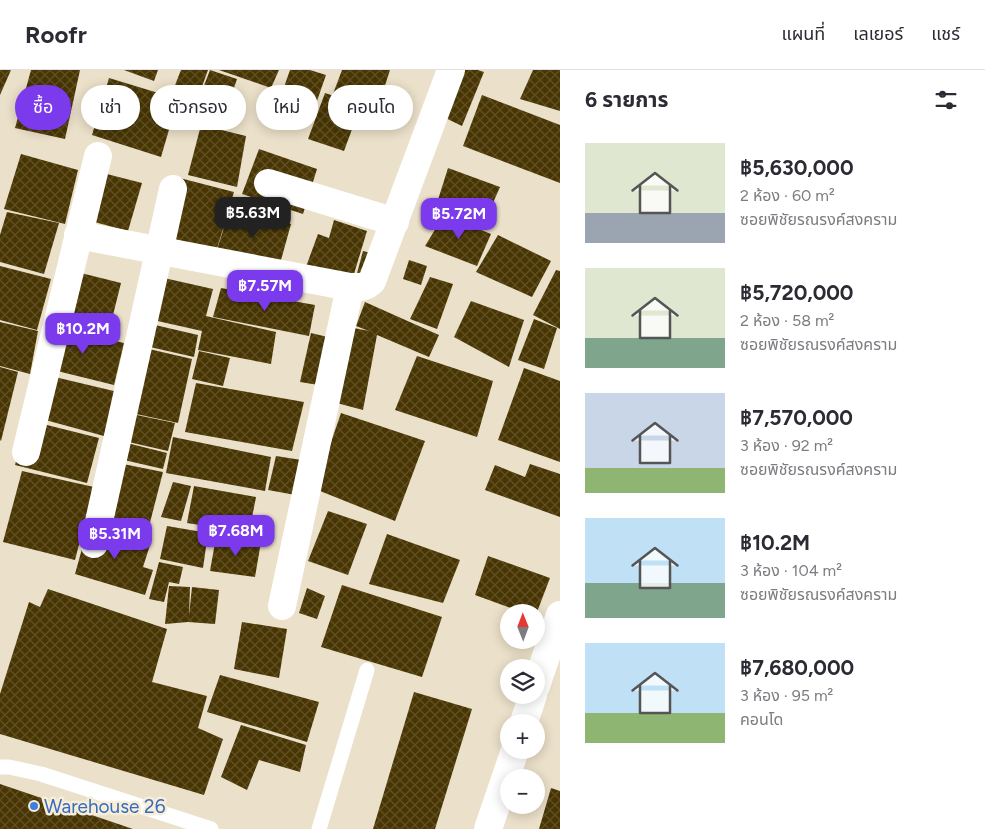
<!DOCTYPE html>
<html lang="th">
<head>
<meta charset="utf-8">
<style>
	body { margin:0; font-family:Figtree,"Noto Sans Thai",sans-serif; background:#f2f2f3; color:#2b2b33; height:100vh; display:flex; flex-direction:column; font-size:19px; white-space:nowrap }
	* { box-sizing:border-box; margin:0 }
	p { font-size:16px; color:#7c7c81 }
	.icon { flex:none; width:28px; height:28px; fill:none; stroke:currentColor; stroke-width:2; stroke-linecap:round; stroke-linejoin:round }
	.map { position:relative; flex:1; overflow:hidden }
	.side { display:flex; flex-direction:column; background:#fff; width:425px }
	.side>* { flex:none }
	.guide { position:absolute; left:15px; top:15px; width:470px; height:45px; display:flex; gap:10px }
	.needle { width:32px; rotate:359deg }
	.fabs { position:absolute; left:500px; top:534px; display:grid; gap:10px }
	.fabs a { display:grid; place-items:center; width:45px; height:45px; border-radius:50%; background:#fff; box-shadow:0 2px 12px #0003; font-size:25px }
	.price { position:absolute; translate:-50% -42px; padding:0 11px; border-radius:10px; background:#7c3aed; color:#fff; font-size:16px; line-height:32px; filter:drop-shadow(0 1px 2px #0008) }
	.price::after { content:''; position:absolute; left:50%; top:30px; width:15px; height:11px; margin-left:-8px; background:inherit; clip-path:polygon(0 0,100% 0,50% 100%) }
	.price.current { background:#222; color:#fff }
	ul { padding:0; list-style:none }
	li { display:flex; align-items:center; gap:15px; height:125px; padding:0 25px }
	li span { display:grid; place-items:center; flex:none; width:140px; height:100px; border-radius:0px; color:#555 }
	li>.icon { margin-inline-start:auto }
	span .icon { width:60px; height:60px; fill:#fffc; stroke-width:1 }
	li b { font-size:21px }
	h2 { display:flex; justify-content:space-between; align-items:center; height:60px; padding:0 25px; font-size:21px }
	.chip { padding:0 18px; border-radius:22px; background:#fff; box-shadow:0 2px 12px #0003; font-size:18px; line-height:45px }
	.chip.current { background:#7c3aed; color:#fff }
	header { display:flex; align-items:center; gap:30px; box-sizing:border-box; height:70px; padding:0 25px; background:#fff; border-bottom:1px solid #e1e1e2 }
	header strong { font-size:24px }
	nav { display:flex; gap:28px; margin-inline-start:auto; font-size:18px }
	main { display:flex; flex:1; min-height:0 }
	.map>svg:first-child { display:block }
</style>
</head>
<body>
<header>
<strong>Roofr</strong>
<nav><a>แผนที่</a><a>เลเยอร์</a><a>แชร์</a></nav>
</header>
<main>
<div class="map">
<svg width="560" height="759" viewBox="0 0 560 759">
	<defs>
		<pattern id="building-cross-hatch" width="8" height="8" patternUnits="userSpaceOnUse" patternTransform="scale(1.25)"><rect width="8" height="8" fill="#483502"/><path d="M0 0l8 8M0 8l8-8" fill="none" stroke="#5f5026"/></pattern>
	</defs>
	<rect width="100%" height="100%" fill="#ebe0c9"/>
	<g fill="url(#building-cross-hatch)">
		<path d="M 0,0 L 11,0 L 0,25 Z"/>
		<path d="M 31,0 L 80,0 L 65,69 L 15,58 Z"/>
		<path d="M 124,0 L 158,0 L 154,11 Z"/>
		<path d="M 181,0 L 208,0 L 197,30 L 172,23 Z"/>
		<path d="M 210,0 L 237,9 L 225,44 L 197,34 Z"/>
		<path d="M 219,0 L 279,0 L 271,18 Z"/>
		<path d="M 290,0 L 310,0 L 326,5 L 311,48 L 277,37 Z"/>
		<path d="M 342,0 L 390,0 L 378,37 L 333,24 Z"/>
		<path d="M 458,0 L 478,0 L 484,2 L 462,56 L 435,43 Z"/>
		<path d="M 533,0 L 560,0 L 560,41 L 520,29 Z"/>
		<path d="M 109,8 L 178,29 L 161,87 L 92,65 Z"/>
		<path d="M 325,23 L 361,35 L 344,81 L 308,69 Z"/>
		<path d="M 482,25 L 560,55 L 560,113 L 463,76 Z"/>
		<path d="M 201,55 L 246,66 L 237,117 L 188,105 Z"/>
		<path d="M 259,79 L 317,99 L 303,144 L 242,124 Z"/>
		<path d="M 21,84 L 78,100 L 65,154 L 4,139 Z"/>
		<path d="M 448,98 L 500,117 L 485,151 L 437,133 Z"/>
		<path d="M 99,102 L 142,113 L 128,161 L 87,150 Z"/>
		<path d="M 172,106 L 234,122 L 216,182 L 155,163 Z"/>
		<path d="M 231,135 L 291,154 L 278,201 L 215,186 Z"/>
		<path d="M 7,142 L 59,153 L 44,204 L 0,192 L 0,165 Z"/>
		<path d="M 444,145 L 491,164 L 477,196 L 425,176 Z"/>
		<path d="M 334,150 L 367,161 L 350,217 L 303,205 L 318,164 L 329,168 Z"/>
		<path d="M 498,165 L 551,191 L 532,227 L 476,202 Z"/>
		<path d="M 363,181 L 378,185 L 372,211 L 356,207 Z"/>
		<path d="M 409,190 L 427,196 L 421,215 L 403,209 Z"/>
		<path d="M 0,196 L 51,209 L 37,260 L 0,250 Z"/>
		<path d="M 69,200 L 121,213 L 108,265 L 57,254 Z"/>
		<path d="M 556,200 L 560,201 L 560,259 L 533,245 Z"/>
		<path d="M 430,207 L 453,214 L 437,259 L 410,249 Z"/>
		<path d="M 164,208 L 213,219 L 206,246 L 276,262 L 271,294 L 198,280 L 202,261 L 153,250 Z"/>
		<path d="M 221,218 L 315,235 L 309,266 L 213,247 Z"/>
		<path d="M 471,231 L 524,250 L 509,297 L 454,267 Z"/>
		<path d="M 365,232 L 439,265 L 429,287 L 377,265 L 363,340 L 333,332 L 349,257 L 369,261 L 356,256 Z"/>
		<path d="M 534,249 L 557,258 L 544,299 L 518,290 Z"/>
		<path d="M 0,252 L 38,261 L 30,304 L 0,296 Z"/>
		<path d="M 155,255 L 198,265 L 194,287 L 150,277 Z"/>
		<path d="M 51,256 L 124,273 L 114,315 L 41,297 Z"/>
		<path d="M 311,263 L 336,269 L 325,316 L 300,312 Z"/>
		<path d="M 149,279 L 192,289 L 178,353 L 136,344 Z"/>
		<path d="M 199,281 L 230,288 L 223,316 L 192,309 Z"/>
		<path d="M 417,286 L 493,311 L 477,367 L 395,340 Z"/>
		<path d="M 0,297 L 18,302 L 1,371 L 0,370 Z"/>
		<path d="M 524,298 L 560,311 L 560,392 L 498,370 Z"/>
		<path d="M 38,303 L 118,322 L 104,366 L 27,345 Z"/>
		<path d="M 196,313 L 304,332 L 292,381 L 185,362 Z"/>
		<path d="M 341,343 L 425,371 L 395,451 L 315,419 Z"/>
		<path d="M 132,344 L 175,353 L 168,381 L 124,371 Z"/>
		<path d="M 27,350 L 99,368 L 87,413 L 15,395 Z"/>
		<path d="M 173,367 L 271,387 L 265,421 L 166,403 Z"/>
		<path d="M 127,373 L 167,383 L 163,399 L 124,390 Z"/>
		<path d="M 276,386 L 308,391 L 301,426 L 268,420 Z"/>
		<path d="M 123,394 L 163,402 L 146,468 L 106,458 Z"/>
		<path d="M 530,394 L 560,404 L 560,447 L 485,420 L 495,395 L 525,407 Z"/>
		<path d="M 22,401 L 94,417 L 75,490 L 3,472 Z"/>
		<path d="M 173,412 L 191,416 L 181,451 L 161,447 Z"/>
		<path d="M 194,416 L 256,427 L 249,463 L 187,453 Z"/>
		<path d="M 328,441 L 367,454 L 348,505 L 308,491 Z"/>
		<path d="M 167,456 L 208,463 L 203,498 L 160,489 Z"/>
		<path d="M 88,457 L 151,472 L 143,497 L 153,500 L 145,525 L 75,504 Z"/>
		<path d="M 387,464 L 460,490 L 443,533 L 369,514 Z"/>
		<path d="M 216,467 L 261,472 L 255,507 L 210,501 Z"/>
		<path d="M 488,486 L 550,508 L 537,542 L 522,542 L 475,525 Z"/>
		<path d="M 159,492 L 183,497 L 179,514 L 169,512 L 164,532 L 149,529 Z"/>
		<path d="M 342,515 L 442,547 L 422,607 L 321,577 Z"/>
		<path d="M 169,516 L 190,517 L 189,546 L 192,517 L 219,520 L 215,554 L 188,552 L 165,554 Z"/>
		<path d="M 307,518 L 325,526 L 317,549 L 299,543 Z"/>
		<path d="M 48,519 L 167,559 L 152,612 L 207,626 L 198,658 L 223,669 L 204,725 L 0,664 L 0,624 L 29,532 L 40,537 Z"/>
		<path d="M 242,552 L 287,559 L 279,608 L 234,599 Z"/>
		<path d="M 220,605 L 319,632 L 307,672 L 207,642 Z"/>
		<path d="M 414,622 L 472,639 L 435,759 L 373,759 Z"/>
		<path d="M 241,655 L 306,675 L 300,702 L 259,690 L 247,720 L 221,707 Z"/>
		<path d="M 0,714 L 133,759 L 0,759 Z"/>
		<path d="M 551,718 L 560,721 L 560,759 L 539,759 Z"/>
	</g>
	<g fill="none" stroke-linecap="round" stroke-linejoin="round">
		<g stroke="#fff" stroke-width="15">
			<path d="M 0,697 L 9,697 L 41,704 L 211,759"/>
			<path d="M 319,759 L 367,600"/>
		</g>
		<g stroke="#fff" stroke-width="28">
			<path d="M 268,113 L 395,152"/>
			<path d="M 78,165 L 350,217 C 359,217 365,218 372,211 L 451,0"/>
			<path d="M 26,382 L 98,86"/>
			<path d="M 94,474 L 173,119"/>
			<path d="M 282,536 L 350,217"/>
		</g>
		<g stroke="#fff" stroke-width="28">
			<path d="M 536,616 L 560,545"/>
			<path d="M 524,652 L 533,625"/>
			<path d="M 488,759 L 515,680"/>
		</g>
	</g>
	<circle fill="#3f7fe0" stroke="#f8edd6" stroke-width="2" cx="34" cy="736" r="5"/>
	<g text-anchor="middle" stroke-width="5" stroke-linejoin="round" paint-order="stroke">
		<g font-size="19" fill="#366cbe" stroke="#f8edd6" text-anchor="start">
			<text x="44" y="743">Warehouse 26</text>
		</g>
	</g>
</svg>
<div class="fabs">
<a><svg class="needle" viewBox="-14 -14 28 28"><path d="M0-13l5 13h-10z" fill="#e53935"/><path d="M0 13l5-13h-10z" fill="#7c7c81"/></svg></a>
<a><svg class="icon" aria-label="layers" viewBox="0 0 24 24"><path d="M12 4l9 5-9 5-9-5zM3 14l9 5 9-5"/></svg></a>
<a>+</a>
<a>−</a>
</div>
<b class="price current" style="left:253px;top:169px">฿5.63M</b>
<b class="price" style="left:459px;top:170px">฿5.72M</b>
<b class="price" style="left:265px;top:242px">฿7.57M</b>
<b class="price" style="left:83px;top:285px">฿10.2M</b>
<b class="price" style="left:236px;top:487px">฿7.68M</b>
<b class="price" style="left:115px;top:490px">฿5.31M</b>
<div class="guide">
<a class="chip current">ซื้อ</a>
<a class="chip">เช่า</a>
<a class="chip">ตัวกรอง</a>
<a class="chip">ใหม่</a>
<a class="chip">คอนโด</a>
</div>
</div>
<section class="side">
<h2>6 รายการ<svg class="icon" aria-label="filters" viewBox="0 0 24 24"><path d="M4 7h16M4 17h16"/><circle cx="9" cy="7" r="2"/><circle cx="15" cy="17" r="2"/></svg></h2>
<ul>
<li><span style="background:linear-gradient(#dfe7d0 70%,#9aa5b1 0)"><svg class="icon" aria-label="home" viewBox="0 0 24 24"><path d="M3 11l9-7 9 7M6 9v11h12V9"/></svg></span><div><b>฿5,630,000</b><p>2 ห้อง · 60 m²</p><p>ซอยพิชัยรณรงค์สงคราม</p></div></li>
<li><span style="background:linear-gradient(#dfe7d0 70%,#7fa58c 0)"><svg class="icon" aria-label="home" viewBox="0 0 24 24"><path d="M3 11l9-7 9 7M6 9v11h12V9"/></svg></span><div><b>฿5,720,000</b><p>2 ห้อง · 58 m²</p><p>ซอยพิชัยรณรงค์สงคราม</p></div></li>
<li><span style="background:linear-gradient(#c9d6e8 75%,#8fb573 0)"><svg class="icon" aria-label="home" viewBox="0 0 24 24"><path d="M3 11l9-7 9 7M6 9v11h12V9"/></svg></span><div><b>฿7,570,000</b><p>3 ห้อง · 92 m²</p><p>ซอยพิชัยรณรงค์สงคราม</p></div></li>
<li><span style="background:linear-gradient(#bfe0f5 65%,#7fa58c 0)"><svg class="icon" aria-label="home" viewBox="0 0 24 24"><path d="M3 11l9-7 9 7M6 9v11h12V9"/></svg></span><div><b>฿10.2M</b><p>3 ห้อง · 104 m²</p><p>ซอยพิชัยรณรงค์สงคราม</p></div></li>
<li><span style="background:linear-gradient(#bfe0f5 70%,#8fb573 0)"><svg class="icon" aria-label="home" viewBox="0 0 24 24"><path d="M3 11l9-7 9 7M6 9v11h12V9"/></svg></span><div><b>฿7,680,000</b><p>3 ห้อง · 95 m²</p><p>คอนโด</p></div></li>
</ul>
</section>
</main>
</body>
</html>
